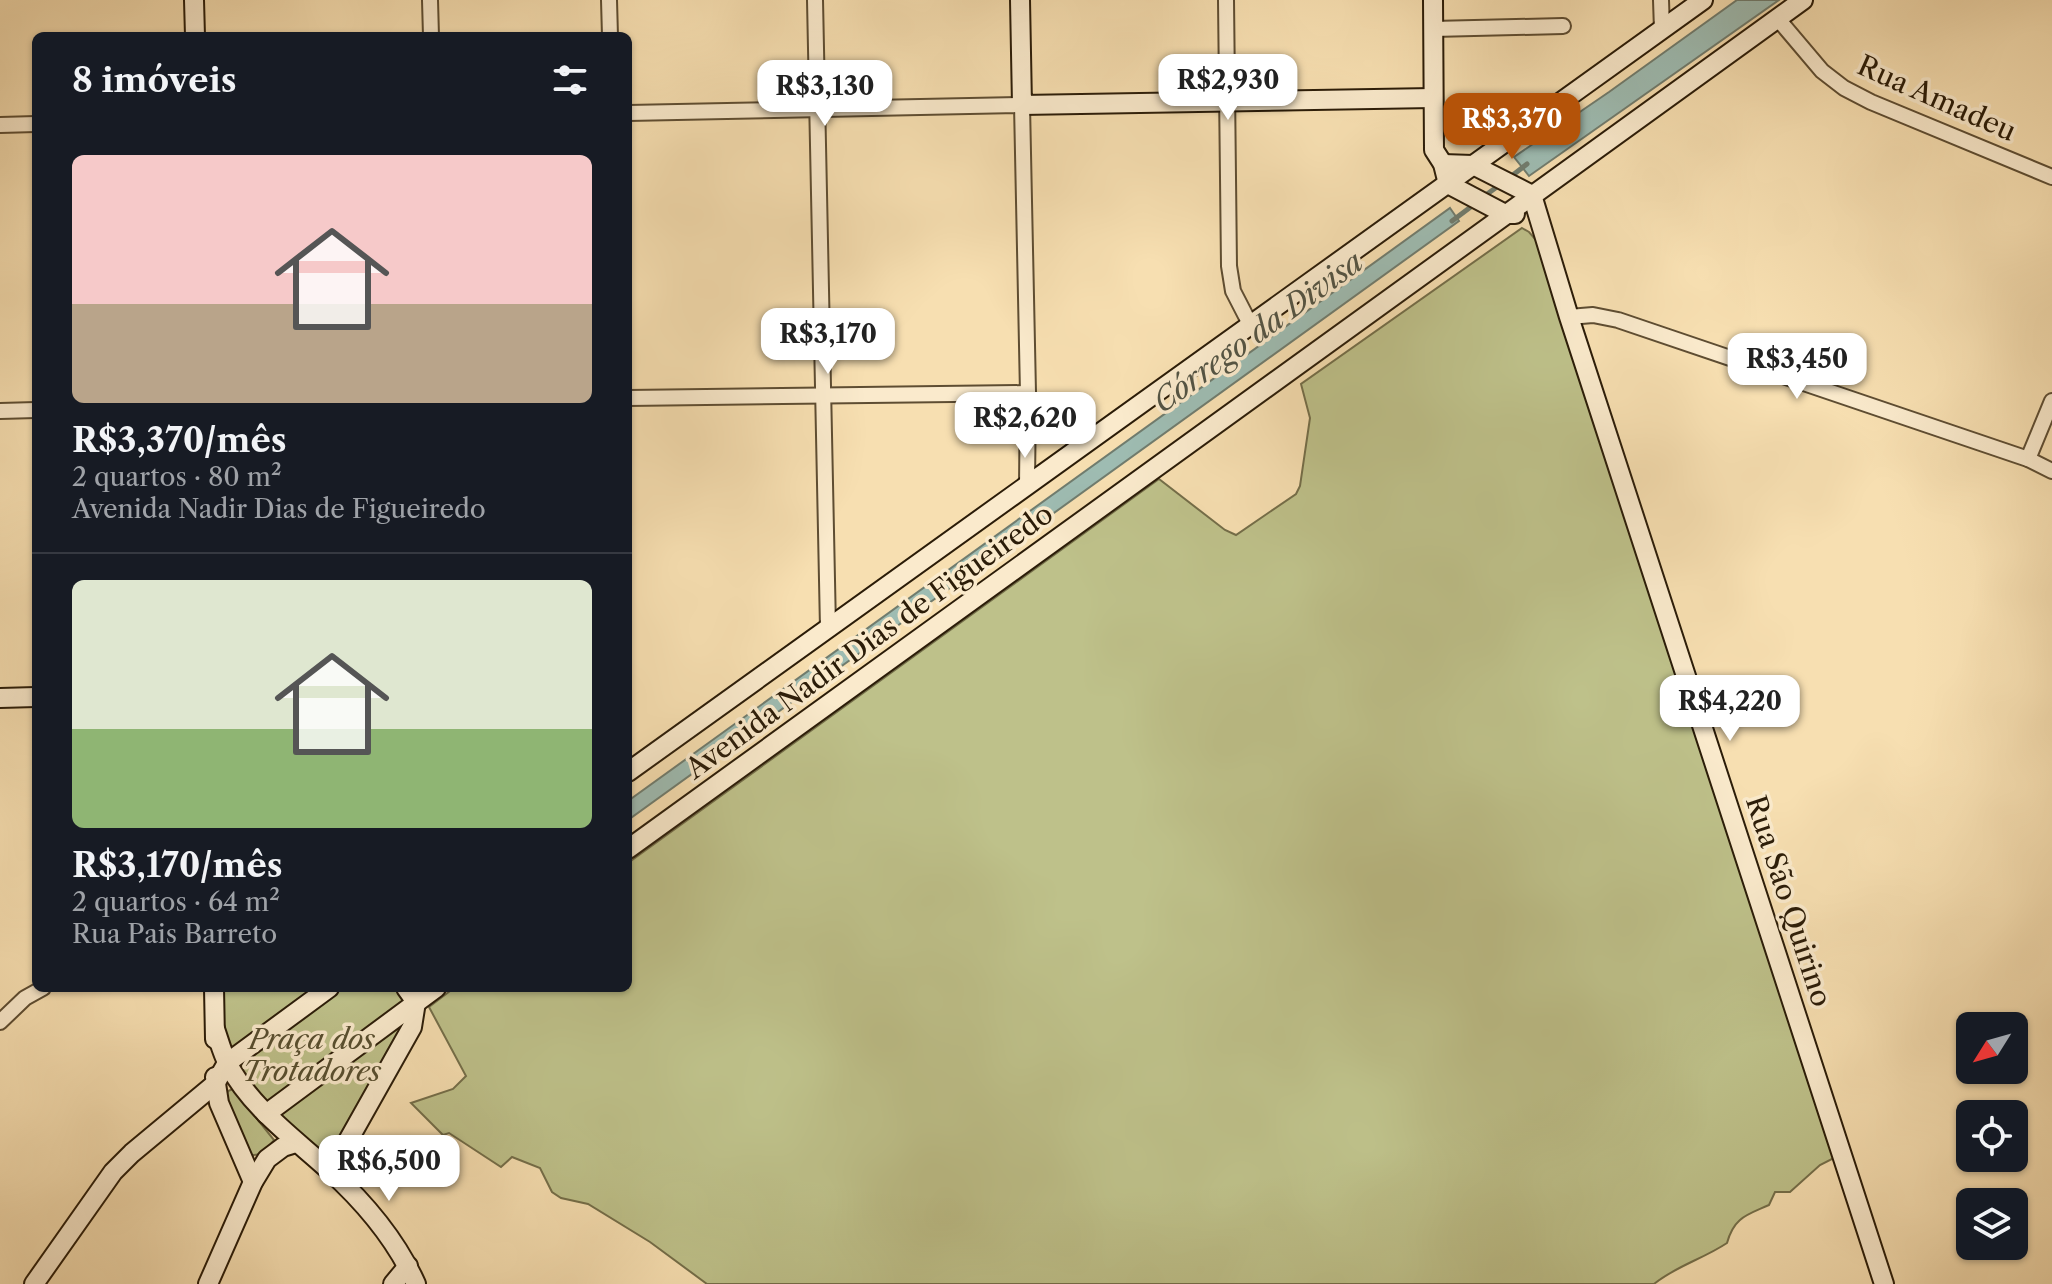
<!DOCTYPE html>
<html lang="pt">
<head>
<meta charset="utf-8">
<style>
	body { margin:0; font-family:"Libre Caslon Text",serif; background:#20242c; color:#f1f3f6; height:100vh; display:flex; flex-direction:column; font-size:30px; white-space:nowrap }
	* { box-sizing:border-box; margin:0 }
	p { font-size:26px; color:#9ea1a6 }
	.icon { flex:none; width:44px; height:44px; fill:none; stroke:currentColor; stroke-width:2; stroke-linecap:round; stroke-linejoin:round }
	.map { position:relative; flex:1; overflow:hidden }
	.drawer { position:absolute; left:32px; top:32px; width:600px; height:960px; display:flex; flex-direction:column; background:#171b24; border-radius:12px; box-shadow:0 2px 6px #0004 }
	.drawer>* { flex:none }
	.needle { width:52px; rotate:233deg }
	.controls { position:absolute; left:1956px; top:1012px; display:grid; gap:16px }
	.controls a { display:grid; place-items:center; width:72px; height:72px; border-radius:12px; background:#171b24; box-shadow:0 2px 6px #0004; font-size:40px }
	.price { position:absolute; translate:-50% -68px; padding:0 18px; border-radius:16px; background:#fff; color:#222; font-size:26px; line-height:52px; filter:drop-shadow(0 2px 4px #0008) }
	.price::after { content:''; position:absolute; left:50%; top:48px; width:24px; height:18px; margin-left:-12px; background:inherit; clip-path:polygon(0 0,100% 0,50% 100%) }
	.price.active { background:#b45309; color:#fff }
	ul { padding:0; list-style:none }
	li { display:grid; align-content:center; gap:16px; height:424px; padding:0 40px }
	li+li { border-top:2px solid #363941 }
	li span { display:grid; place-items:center; height:248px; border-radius:12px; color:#555 }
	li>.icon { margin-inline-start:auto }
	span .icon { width:144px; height:144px; fill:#fffc; stroke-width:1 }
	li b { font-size:34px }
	h2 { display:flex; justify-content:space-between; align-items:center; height:96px; padding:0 40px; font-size:34px }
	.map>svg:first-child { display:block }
</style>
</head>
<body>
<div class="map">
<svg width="2052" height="1284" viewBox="0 0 2052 1284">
	<rect width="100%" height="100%" fill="#f7dfb1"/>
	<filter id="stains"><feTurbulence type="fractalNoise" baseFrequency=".0025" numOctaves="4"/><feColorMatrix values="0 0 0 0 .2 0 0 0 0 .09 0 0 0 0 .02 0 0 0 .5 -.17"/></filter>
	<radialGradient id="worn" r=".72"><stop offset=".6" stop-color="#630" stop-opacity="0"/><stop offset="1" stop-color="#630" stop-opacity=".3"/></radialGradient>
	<g fill="#bec18a" stroke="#746e49" stroke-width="2">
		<path d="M 1522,228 L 1529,232 L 1536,240 L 1834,1158 L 1820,1165 L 1790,1192 L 1775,1192 L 1769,1205 C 1747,1215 1734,1217 1727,1243 C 1703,1259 1676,1266 1654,1284 L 707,1284 L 650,1242 L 588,1204 L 561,1198 L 552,1192 L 540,1168 L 512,1157 L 501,1167 L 449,1133 L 443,1135 L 411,1103 L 453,1089 L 466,1076 L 429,1007 L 454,988 L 628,988 L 628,863 L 1159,479 L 1225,530 L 1236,535 L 1296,494 L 1300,486 L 1310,418 L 1301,384 Z"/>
		<path d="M 222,988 L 397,988 L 407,1001 L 406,1019 L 328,1162 L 290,1130 L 249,1083 L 223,1032 Z"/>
		<path d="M 233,1089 L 274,1140 C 266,1150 261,1158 247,1154 L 226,1097 L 228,1091 Z"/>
	</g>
	<g fill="#9ebcb2" stroke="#707c6e" stroke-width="2">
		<path d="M 1737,0 L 1779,0 L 1529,176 L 1514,157 L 1609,92 Z"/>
		<path d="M 1450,208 L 1459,221 L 628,820 L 628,801 Z"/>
	</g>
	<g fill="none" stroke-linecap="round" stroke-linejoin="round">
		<g stroke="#707c6e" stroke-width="5">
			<path d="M 1509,178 L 1527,164"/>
			<path d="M 1483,197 L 1501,184"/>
			<path d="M 1452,221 L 1476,203"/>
		</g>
		<defs>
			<g id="street">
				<path d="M 430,0 L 431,36"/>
				<path d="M 609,0 L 610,36"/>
				<path d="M 815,0 C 818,209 825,419 828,628"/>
				<path d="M 1226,0 L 1229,266 L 1233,291 L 1250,324"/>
				<path d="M 1661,0 L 1662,30"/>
				<path d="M 1778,19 L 1822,71 L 1844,88 L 1871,102 L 2052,177"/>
				<path d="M 1433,29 L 1563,26"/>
				<path d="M 628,113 L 1022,105 L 1028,393 L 1027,484"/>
				<path d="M 0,125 L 36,124"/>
				<path d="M 1569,317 L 1593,315 L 1618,320 L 2028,459 L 2052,471"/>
				<path d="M 628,398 L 1028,393"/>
				<path d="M 0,411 L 36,410"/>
				<path d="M 2028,459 L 2052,401"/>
				<path d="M 0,1022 L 25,998 L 43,988"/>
			</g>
			<g id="secondary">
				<path d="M 194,0 L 195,36"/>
				<path d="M 1020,0 L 1022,105 L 1433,98"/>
				<path d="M 1433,0 L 1434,150 L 1443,164 L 1448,184 L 1505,214 L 1515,214"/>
				<path d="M 1443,164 L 1473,165 L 1532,195 L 1569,317 L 1884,1284"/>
				<path d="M 0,698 L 36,697"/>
				<path d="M 628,772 L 1703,0"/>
				<path d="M 628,849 L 1803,0"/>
				<path d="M 214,988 L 215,1039"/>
				<path d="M 215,1029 C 219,1040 222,1053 228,1064 C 251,1108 294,1138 330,1171 C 365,1203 397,1241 416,1284"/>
				<path d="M 215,1077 L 219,1103 L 253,1182"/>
				<path d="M 266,1114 L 436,988"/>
				<path d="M 331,1171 L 412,1027 L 416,1002 L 406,988"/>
				<path d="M 34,1284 L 113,1172 L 132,1153 L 215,1084 L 227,1063 L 329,988"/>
				<path d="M 208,1284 L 253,1182 L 267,1159 L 283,1147 L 296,1143"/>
				<path d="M 393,1284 L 408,1266"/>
			</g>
		</defs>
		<use href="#street" stroke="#5e4d32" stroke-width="18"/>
		<use href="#secondary" stroke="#2b1c08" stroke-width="22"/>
		<use href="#street" stroke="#faeacc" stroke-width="14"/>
		<use href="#secondary" stroke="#faeacc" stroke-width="18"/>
	</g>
	<g text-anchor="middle" stroke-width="7" stroke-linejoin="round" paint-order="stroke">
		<g font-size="28" fill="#2b1c08" stroke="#faeacc">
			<text transform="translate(1937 98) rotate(24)" y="10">Rua Amadeu</text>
			<text transform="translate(869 641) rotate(-36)" y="10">Avenida Nadir Dias de Figueiredo</text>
			<text transform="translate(1789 901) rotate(72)" y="10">Rua São Quirino</text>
		</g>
		<g font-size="28" font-style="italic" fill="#574e2f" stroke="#faeacc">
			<text x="312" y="1049">Praça dos<tspan x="312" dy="32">Trotadores</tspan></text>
		</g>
		<g font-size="30" font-style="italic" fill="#535444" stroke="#faeacc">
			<text transform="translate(1258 332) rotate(-36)" y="10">Córrego da Divisa</text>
		</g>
	</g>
	<rect width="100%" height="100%" filter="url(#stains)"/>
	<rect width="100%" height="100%" fill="url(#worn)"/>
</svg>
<div class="controls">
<a><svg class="needle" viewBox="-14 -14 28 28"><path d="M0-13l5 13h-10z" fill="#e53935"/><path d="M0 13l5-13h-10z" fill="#9ea1a6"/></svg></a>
<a><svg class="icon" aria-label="locate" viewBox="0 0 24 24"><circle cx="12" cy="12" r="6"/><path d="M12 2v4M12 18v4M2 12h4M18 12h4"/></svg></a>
<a><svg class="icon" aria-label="layers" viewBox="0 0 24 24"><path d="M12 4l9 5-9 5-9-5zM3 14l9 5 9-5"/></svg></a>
</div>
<b class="price" style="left:1228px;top:122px">R$2,930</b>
<b class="price" style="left:825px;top:128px">R$3,130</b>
<b class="price active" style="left:1512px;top:161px">R$3,370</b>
<b class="price" style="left:828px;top:376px">R$3,170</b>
<b class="price" style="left:1797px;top:401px">R$3,450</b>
<b class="price" style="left:1025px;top:460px">R$2,620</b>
<b class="price" style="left:1730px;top:743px">R$4,220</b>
<b class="price" style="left:389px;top:1203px">R$6,500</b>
<section class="drawer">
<h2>8 imóveis<svg class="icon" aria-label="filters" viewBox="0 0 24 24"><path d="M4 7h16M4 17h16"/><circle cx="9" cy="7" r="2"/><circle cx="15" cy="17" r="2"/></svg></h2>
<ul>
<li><span style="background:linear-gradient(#f6c9c9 60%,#b9a48a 0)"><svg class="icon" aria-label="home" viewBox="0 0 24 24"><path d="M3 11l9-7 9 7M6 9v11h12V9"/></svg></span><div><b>R$3,370/mês</b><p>2 quartos · 80 m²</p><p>Avenida Nadir Dias de Figueiredo</p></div></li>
<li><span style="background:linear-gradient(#dfe7d0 60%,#8fb573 0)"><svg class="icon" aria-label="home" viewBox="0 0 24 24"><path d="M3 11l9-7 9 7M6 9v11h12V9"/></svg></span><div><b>R$3,170/mês</b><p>2 quartos · 64 m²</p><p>Rua Pais Barreto</p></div></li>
</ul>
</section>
</div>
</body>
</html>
